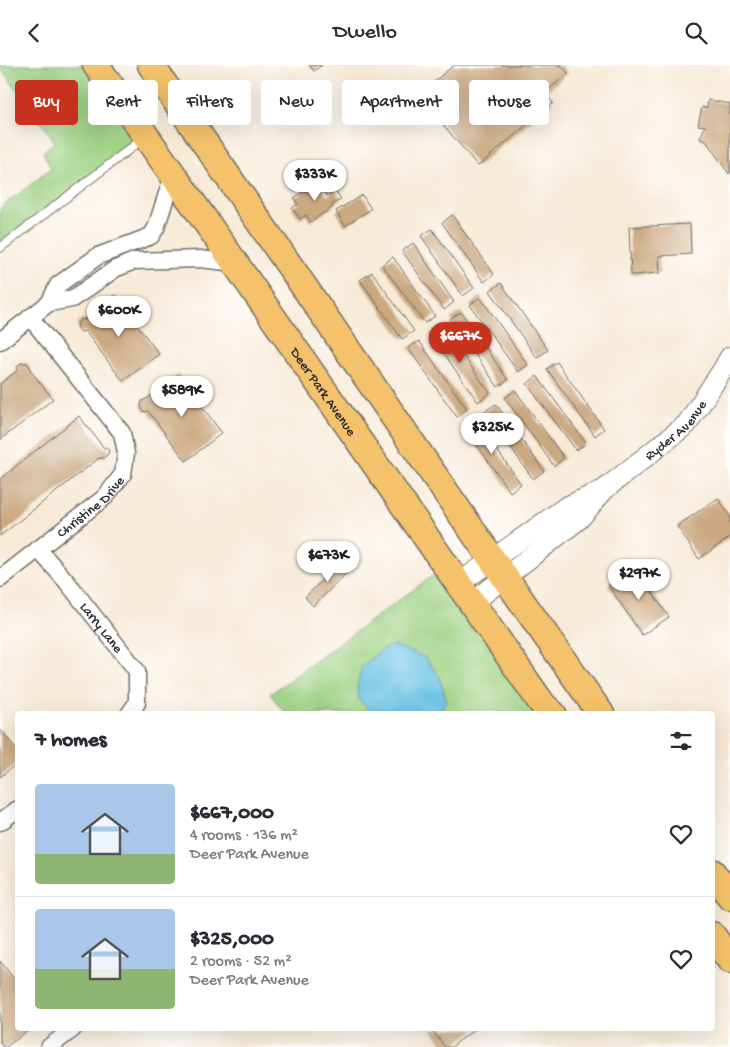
<!DOCTYPE html>
<html lang="en">
<head>
<meta charset="utf-8">
<style>
	body { margin:0; font-family:"Gochi Hand",sans-serif; background:#f2f2f3; color:#2b2b33; height:100vh; display:flex; flex-direction:column; font-size:19px; white-space:nowrap }
	* { box-sizing:border-box; margin:0 }
	p { font-size:16px; color:#7c7c81 }
	.icon { flex:none; width:28px; height:28px; fill:none; stroke:currentColor; stroke-width:2; stroke-linecap:round; stroke-linejoin:round }
	.map { position:relative; flex:1; overflow:hidden }
	.drawer { position:absolute; left:15px; top:646px; width:700px; height:320px; display:flex; flex-direction:column; background:#fff; border-radius:5px; box-shadow:0 5px 20px #0002 }
	.drawer>* { flex:none }
	.guide { position:absolute; left:15px; top:15px; width:700px; height:45px; display:flex; gap:10px }
	.price { position:absolute; translate:-50% -42px; padding:0 11px; border-radius:18px; background:#fff; color:#222; font-size:16px; line-height:32px; filter:drop-shadow(0 1px 2px #0008) }
	.price::after { content:''; position:absolute; left:50%; top:30px; width:15px; height:11px; margin-left:-8px; background:inherit; clip-path:polygon(0 0,100% 0,50% 100%) }
	.price.on { background:#c8321e; color:#fff }
	ul { padding:0; list-style:none }
	li { display:flex; align-items:center; gap:15px; height:125px; padding:0 20px }
	li+li { border-top:1px solid #e1e1e2 }
	li span { display:grid; place-items:center; flex:none; width:140px; height:100px; border-radius:5px; color:#555 }
	li>.icon { margin-inline-start:auto }
	span .icon { width:60px; height:60px; fill:#fffc; stroke-width:1 }
	li b { font-size:21px }
	h2 { display:flex; justify-content:space-between; align-items:center; height:60px; padding:0 20px; font-size:21px }
	.pill { padding:0 18px; border-radius:5px; background:#fff; box-shadow:0 5px 20px #0002; font-size:18px; line-height:45px }
	.pill.on { background:#c8321e; color:#fff }
	header { display:flex; justify-content:space-between; align-items:center; height:65px; padding:0 20px; background:#fff; font-size:22px; font-weight:600 }
	.map>svg:first-child { display:block }
</style>
</head>
<body>
<header><svg class="icon" aria-label="back" viewBox="0 0 24 24"><path d="M15 5l-7 7 7 7"/></svg>Dwello<svg class="icon" aria-label="search" viewBox="0 0 24 24"><circle cx="10" cy="10" r="6"/><path d="M15 15l6 6"/></svg></header>
<div class="map">
<svg width="730" height="982" viewBox="0 0 730 982">
	<rect width="100%" height="100%" fill="#fff"/>
	<filter id="ink" filterUnits="userSpaceOnUse"><feTurbulence type="fractalNoise" baseFrequency=".02" numOctaves="2"/><feDisplacementMap in="SourceGraphic" scale="10" xChannelSelector="R" yChannelSelector="G"/><feConvolveMatrix kernelMatrix="1 2 1 2 8 2 1 2 1" color-interpolation-filters="sRGB"/></filter>
	<filter id="wash" filterUnits="userSpaceOnUse"><feTurbulence type="fractalNoise" baseFrequency=".0096" numOctaves="4" result="noise"/><feDisplacementMap in="SourceGraphic" scale="20" xChannelSelector="R" yChannelSelector="G"/><feGaussianBlur stdDeviation="1.12" result="paint"/><feColorMatrix in="noise" values="0 0 0 0 0 0 0 0 0 0 0 0 0 0 0 0 0 1.4 0 .05"/><feComposite in="paint" operator="in"/></filter>
	<g filter="url(#wash)">
		<rect width="100%" height="100%" fill="#f7ead7"/>
		<g fill="#9bd081" stroke="#637e56">
			<path d="M 0,0 L 96,0 L 146,71 L 0,180 L 0,143 L 51,104 L 43,87 L 55,77 L 0,2 Z"/>
			<path d="M 446,501 L 543,640 L 531,649 L 286,649 L 270,629 Z"/>
		</g>
		<path fill="#65c0e3" stroke="#487687" d="M 394,580 L 426,593 L 439,611 L 447,636 L 435,649 L 372,649 L 359,634 L 357,623 L 362,601 L 381,585 Z"/>
		<g id="blocks">
			<g fill="#caa880">
				<path d="M 309,0 L 322,0 L 314,6 Z"/>
				<path d="M 454,0 L 561,0 L 568,8 L 545,28 L 553,38 L 478,101 L 418,30 Z"/>
				<path d="M 708,35 L 730,39 L 730,108 L 729,109 L 706,76 L 700,74 L 705,61 L 698,60 L 702,42 L 707,43 Z"/>
				<path d="M 318,117 L 327,131 L 335,125 L 341,134 L 332,140 L 333,142 L 310,157 L 306,150 L 300,154 L 292,143 L 298,139 L 294,133 Z"/>
				<path d="M 362,130 L 371,144 L 345,161 L 336,146 Z"/>
				<path d="M 452,150 L 494,209 L 484,217 L 442,158 Z"/>
				<path d="M 690,159 L 691,189 L 659,191 L 660,208 L 631,210 L 629,162 Z"/>
				<path d="M 432,164 L 474,223 L 463,231 L 421,171 Z"/>
				<path d="M 413,178 L 454,237 L 444,245 L 402,186 Z"/>
				<path d="M 393,192 L 435,251 L 425,258 L 382,200 Z"/>
				<path d="M 372,207 L 414,266 L 402,274 L 360,215 Z"/>
				<path d="M 501,218 L 548,285 L 537,293 L 490,226 Z"/>
				<path d="M 115,231 L 159,289 L 123,316 L 85,266 L 81,267 L 77,262 L 79,256 L 82,254 L 84,255 Z"/>
				<path d="M 480,232 L 528,300 L 518,307 L 470,240 Z"/>
				<path d="M 461,247 L 508,315 L 498,322 L 450,254 Z"/>
				<path d="M 442,261 L 490,328 L 478,337 L 430,269 Z"/>
				<path d="M 419,276 L 467,344 L 457,352 L 408,283 Z"/>
				<path d="M 557,297 L 604,364 L 595,371 L 547,304 Z"/>
				<path d="M 21,298 L 27,298 L 30,302 L 30,305 L 53,334 L 0,375 L 0,319 L 18,305 L 17,301 Z"/>
				<path d="M 178,310 L 222,368 L 186,396 L 148,346 L 144,347 L 141,342 L 142,336 L 146,334 L 147,334 Z"/>
				<path d="M 537,311 L 586,378 L 576,385 L 527,319 Z"/>
				<path d="M 515,325 L 564,393 L 554,401 L 505,333 Z"/>
				<path d="M 496,339 L 544,406 L 533,414 L 485,346 Z"/>
				<path d="M 79,351 L 104,383 L 107,383 L 109,386 L 108,389 L 104,393 L 99,393 L 0,471 L 0,414 Z"/>
				<path d="M 475,354 L 521,419 L 510,427 L 464,362 Z"/>
				<path d="M 718,433 L 730,451 L 730,472 L 699,494 L 677,461 Z"/>
				<path d="M 342,496 L 351,504 L 313,541 L 305,532 Z"/>
				<path d="M 635,502 L 669,552 L 642,570 L 608,520 Z"/>
				<path d="M 0,664 L 18,686 L 18,700 L 15,700 L 0,712 Z"/>
				<path d="M 0,896 L 18,919 L 18,964 L 30,964 L 6,982 L 3,982 L 0,978 Z"/>
				<path d="M 431,964 L 475,964 L 451,982 L 445,982 Z"/>
			</g>
		</g>
	</g>
	<g filter="url(#ink)">
		<use href="#blocks" fill-opacity="0" stroke="#726e67" stroke-width="1"/>
		<g fill="none" stroke-linecap="round" stroke-linejoin="round">
			<defs>
				<path id="service" d="M 0,183 L 144,73"/>
				<g id="minor">
					<path d="M 49,238 L 72,234 L 115,204 L 134,196 L 200,194 L 235,198"/>
					<path d="M 0,276 L 49,238 L 58,220 L 98,191 L 151,171 L 156,163 L 173,110"/>
					<path id="s1" d="M 38,484 L 67,517 L 137,606 L 137,638 L 129,649"/>
					<path id="s2" d="M 0,514 L 105,432 L 123,409 L 126,388 L 122,368 L 30,252"/>
					<path d="M 0,757 L 18,744"/>
					<path d="M 49,982 L 73,964"/>
				</g>
				<g id="tertiary">
					<path d="M 458,519 L 566,442 L 599,427"/>
					<path id="s3" d="M 472,538 L 579,454 L 605,424 L 687,359 L 722,306 L 730,292"/>
				</g>
				<g id="primary">
					<path id="s4" d="M 96,0 L 244,211 L 543,640 L 553,649"/>
					<path d="M 151,0 L 492,494 L 601,649"/>
					<path d="M 712,807 L 730,831"/>
					<path d="M 712,870 L 730,895"/>
				</g>
			</defs>
			<use href="#service" stroke="#726e67" stroke-width="10"/>
			<use href="#minor" stroke="#726e67" stroke-width="19"/>
			<use href="#tertiary" stroke="#726e67" stroke-width="22"/>
			<use href="#primary" stroke="#726e67" stroke-width="29"/>
			<use href="#service" stroke="#fff" stroke-width="8"/>
			<use href="#minor" stroke="#fff" stroke-width="16"/>
			<use href="#tertiary" stroke="#fff" stroke-width="20"/>
			<use href="#primary" stroke="#f4c26a" stroke-width="26"/>
		</g>
	</g>
	<g text-anchor="middle" stroke-width="4" stroke-linejoin="round" paint-order="stroke">
		<g font-size="14" fill="#2b2b2b" stroke="#fff">
			<text dy="5" stroke="none"><textPath href="#s4" startOffset="398">Deer Park Avenue</textPath></text>
			<text dy="5" stroke="none"><textPath href="#s3" startOffset="268">Ryder Avenue</textPath></text>
			<text dy="5" stroke="none"><textPath href="#s2" startOffset="116">Christine Drive</textPath></text>
			<text dy="5" stroke="none"><textPath href="#s1" startOffset="101">Larry Lane</textPath></text>
		</g>
	</g>
</svg>
<b class="price" style="left:315px;top:137px">$333K</b>
<b class="price" style="left:119px;top:273px">$600K</b>
<b class="price on" style="left:460px;top:299px">$667K</b>
<b class="price" style="left:182px;top:353px">$589K</b>
<b class="price" style="left:492px;top:390px">$325K</b>
<b class="price" style="left:328px;top:518px">$673K</b>
<b class="price" style="left:639px;top:536px">$297K</b>
<div class="guide">
<a class="pill on">Buy</a>
<a class="pill">Rent</a>
<a class="pill">Filters</a>
<a class="pill">New</a>
<a class="pill">Apartment</a>
<a class="pill">House</a>
</div>
<section class="drawer">
<h2>7 homes<svg class="icon" aria-label="filters" viewBox="0 0 24 24"><path d="M4 7h16M4 17h16"/><circle cx="9" cy="7" r="2"/><circle cx="15" cy="17" r="2"/></svg></h2>
<ul>
<li><span style="background:linear-gradient(#a9c7e8 70%,#8fb573 0)"><svg class="icon" aria-label="home" viewBox="0 0 24 24"><path d="M3 11l9-7 9 7M6 9v11h12V9"/></svg></span><div><b>$667,000</b><p>4 rooms · 136 m²</p><p>Deer Park Avenue</p></div><svg class="icon" aria-label="heart" viewBox="0 0 24 24"><path d="M12 20l-8-8c-3-5 5-10 8-4 3-6 11-1 8 4z"/></svg></li>
<li><span style="background:linear-gradient(#a9c7e8 60%,#8fb573 0)"><svg class="icon" aria-label="home" viewBox="0 0 24 24"><path d="M3 11l9-7 9 7M6 9v11h12V9"/></svg></span><div><b>$325,000</b><p>2 rooms · 52 m²</p><p>Deer Park Avenue</p></div><svg class="icon" aria-label="heart" viewBox="0 0 24 24"><path d="M12 20l-8-8c-3-5 5-10 8-4 3-6 11-1 8 4z"/></svg></li>
</ul>
</section>
</div>
</body>
</html>
